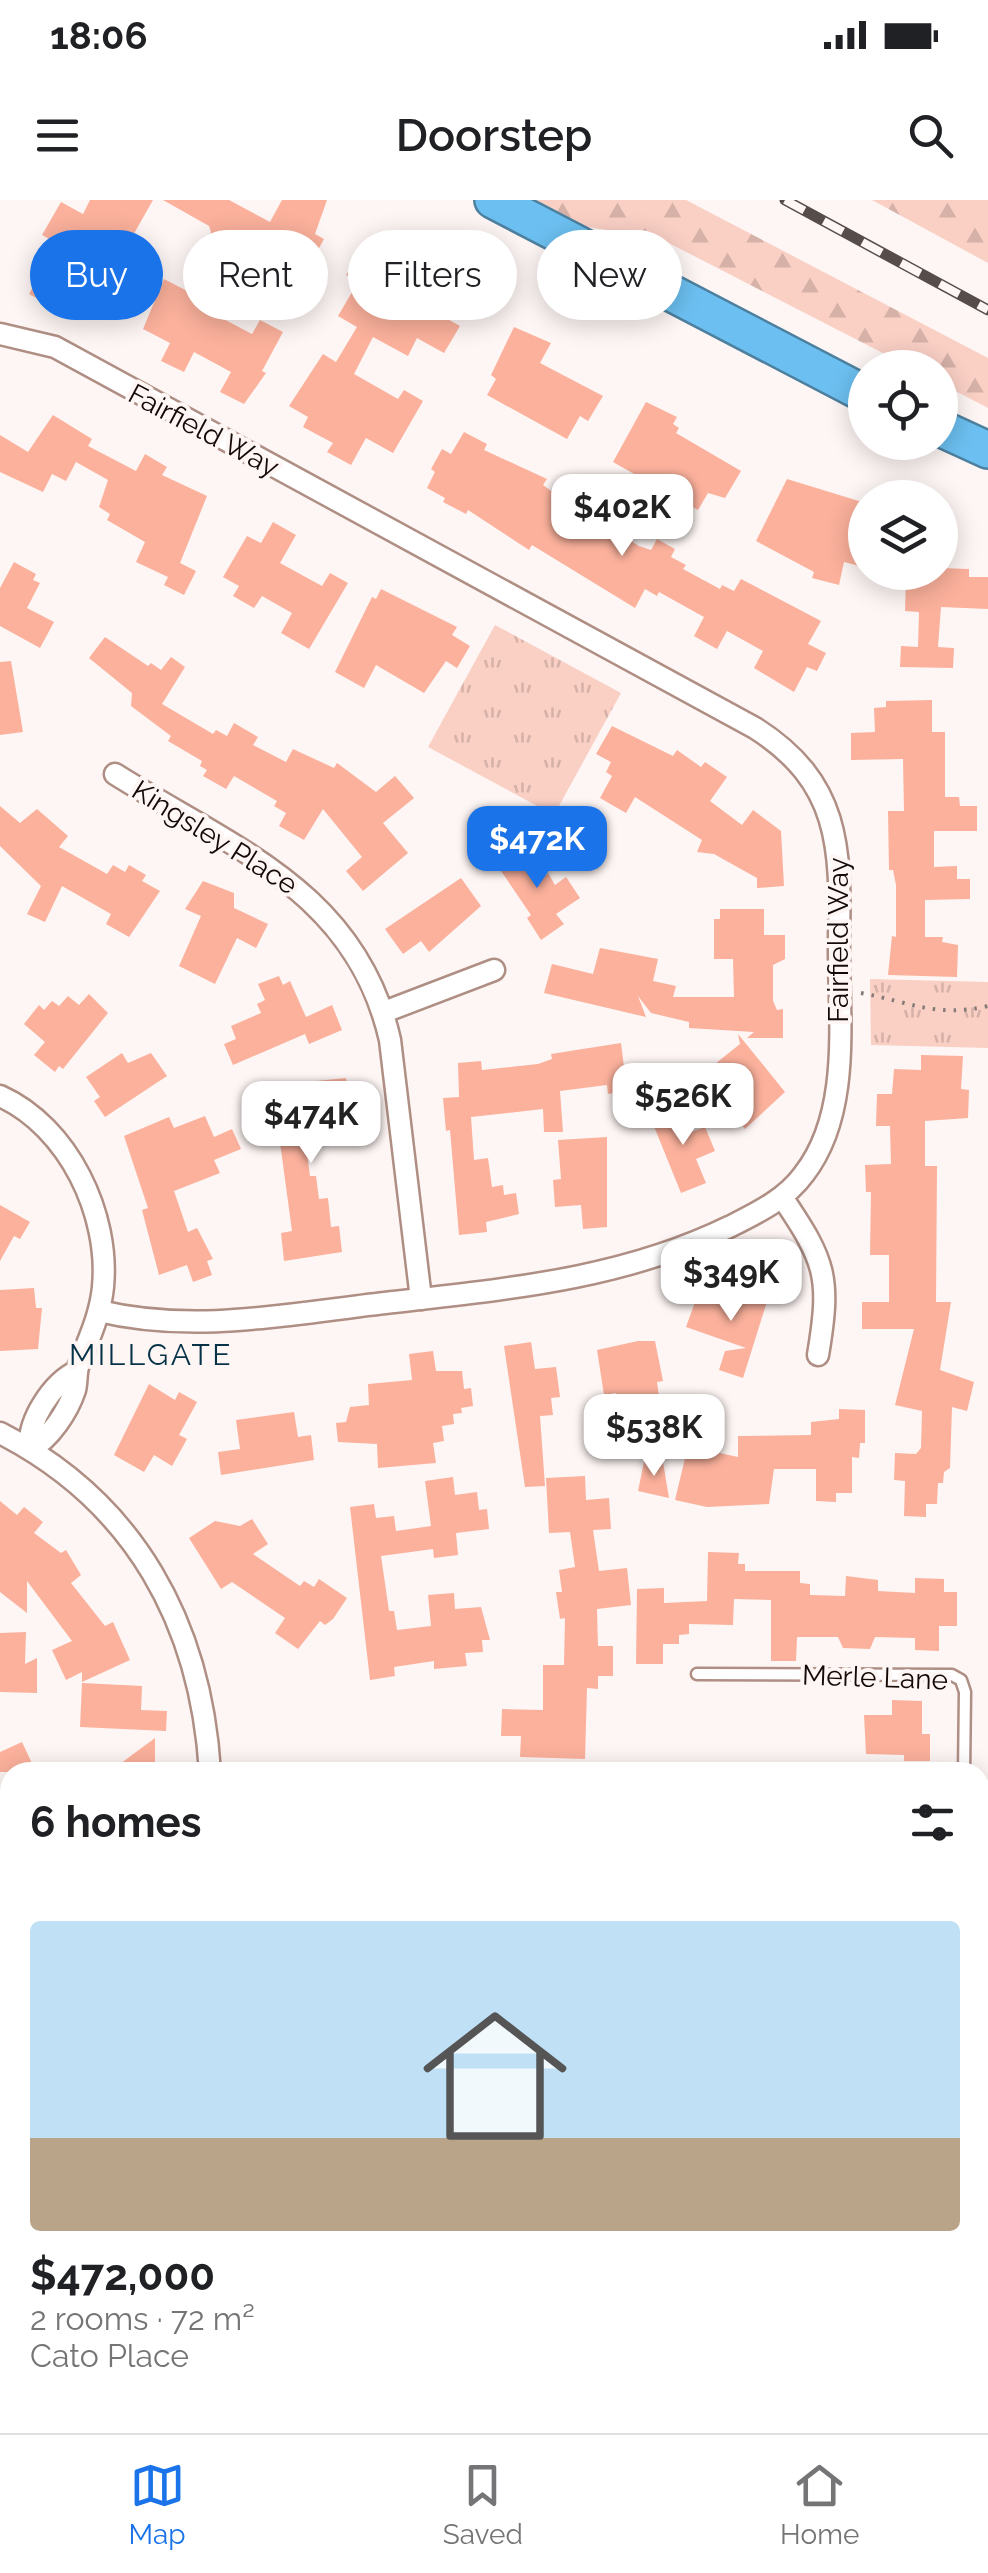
<!DOCTYPE html>
<html lang="en">
<head>
<meta charset="utf-8">
<style>
	body { margin:0; font-family:Raleway,sans-serif; background:#f6f6f6; color:#202124; height:100vh; display:flex; flex-direction:column; font-size:38px; white-space:nowrap }
	* { box-sizing:border-box; margin:0 }
	p { font-size:32px; color:#757577 }
	.icon { flex:none; width:55px; height:55px; fill:none; stroke:currentColor; stroke-width:2; stroke-linecap:round; stroke-linejoin:round }
	.map { position:relative; flex:1; overflow:hidden }
	.details { position:absolute; left:0px; top:1562px; width:990px; height:672px; display:flex; flex-direction:column; background:#fff; border-radius:30px 30px 0 0; box-shadow:0 5px 25px #0003 }
	.details>* { flex:none }
	.guide { position:absolute; left:30px; top:30px; width:930px; height:90px; display:flex; gap:20px }
	.tools { position:absolute; left:848px; top:150px; display:grid; gap:20px }
	.tools a { display:grid; place-items:center; width:110px; height:110px; border-radius:50%; background:#fff; box-shadow:0 5px 25px #0003; font-size:50px }
	.price { position:absolute; translate:-50% -85px; padding:0 22px; border-radius:20px; background:#fff; color:#222; font-size:32px; line-height:65px; filter:drop-shadow(0 2px 5px #0008) }
	.price::after { content:''; position:absolute; left:50%; top:60px; width:30px; height:22px; margin-left:-15px; background:inherit; clip-path:polygon(0 0,100% 0,50% 100%) }
	.price.on { background:#1a73e8; color:#fff }
	ul { padding:0; list-style:none }
	li { display:grid; align-content:center; gap:20px; height:530px; padding:0 30px }
	li span { display:grid; place-items:center; height:310px; border-radius:10px; color:#555 }
	li>.icon { margin-inline-start:auto }
	span .icon { width:180px; height:180px; fill:#fffc; stroke-width:1 }
	li b { font-size:42px }
	h2 { display:flex; justify-content:space-between; align-items:center; height:120px; padding:0 30px; font-size:42px }
	.tag { padding:0 35px; border-radius:45px; background:#fff; box-shadow:0 5px 25px #0003; font-size:35px; line-height:90px }
	.tag.on { background:#1a73e8; color:#fff }
	.status { display:flex; justify-content:space-between; align-items:center; height:70px; padding:0 50px; background:#fff; direction:ltr }
	.status svg { height:28px; fill:currentColor }
	header { display:flex; justify-content:space-between; align-items:center; height:130px; padding:0 30px; background:#fff; font-size:45px; font-weight:600 }
	.tabs { display:flex; justify-content:space-around; align-items:center; height:140px; border-top:2px solid #e0e0e0; background:#fff; font-size:28px; color:#757577 }
	.tabs a { display:grid; justify-items:center; gap:5px }
	.tabs .on { color:#1a73e8 }
	.map>svg:first-child { display:block }
</style>
</head>
<body>
<div class="status"><b>18:06</b><svg viewBox="0 0 49 12"><path d="M0 12V9h3v3zM5 12V6h3v6zM10 12V3h3v9zM15 12V0h3v12zM26 1h20v11H26zM47 4h2v5h-2z"/></svg></div>
<header><svg class="icon" aria-label="menu" viewBox="0 0 24 24"><path d="M4 6h16M4 12h16M4 18h16"/></svg>Doorstep<svg class="icon" aria-label="search" viewBox="0 0 24 24"><circle cx="10" cy="10" r="6"/><path d="M15 15l6 6"/></svg></header>
<div class="map">
<svg width="988" height="2233" viewBox="0 0 988 2233">
	<defs>
		<pattern id="forest-firs" width="22" height="20" patternUnits="userSpaceOnUse" patternTransform="scale(2.5)"><rect width="22" height="20" fill="#fad0c5"/><path d="M5 1l3.5 6h-7zM16 11l3.5 6h-7z" fill="#d5b1a8"/></pattern>
		<pattern id="park-tufts" width="24" height="20" patternUnits="userSpaceOnUse" patternTransform="scale(2.5)"><rect width="24" height="20" fill="#fad0c5"/><path d="M3 7l-1-3M5 7V3M7 7l1-3M15 17l-1-3M17 17v-4M19 17l1-3" fill="none" stroke="#d5b1a8"/></pattern>
	</defs>
	<rect width="100%" height="100%" fill="#fef6f4"/>
	<g fill="url(#forest-firs)">
		<path d="M 536,0 L 686,0 L 988,158 L 988,208 L 940,183 L 940,168 L 910,167 L 659,38 L 587,27 Z"/>
		<path d="M 872,0 L 988,0 L 988,63 Z"/>
	</g>
	<g fill="url(#park-tufts)">
		<path d="M 495,425 L 621,493 L 554,615 L 428,547 Z"/>
		<path d="M 870,779 L 988,782 L 988,848 L 871,845 Z"/>
	</g>
	<g fill="#fbb19c">
		<path d="M 90,0 L 153,0 L 110,76 L 114,78 L 111,83 L 122,89 L 109,113 L 61,88 L 51,106 L 29,94 L 57,43 L 42,35 L 61,2 L 83,14 Z"/>
		<path d="M 163,0 L 229,0 L 270,22 L 282,0 L 327,0 L 315,34 L 324,39 L 313,59 L 292,48 L 268,81 L 203,47 L 211,32 L 209,26 Z"/>
		<path d="M 373,37 L 383,43 L 386,38 L 459,85 L 442,116 L 460,126 L 444,153 L 417,138 L 408,156 L 373,137 L 354,174 L 398,199 L 404,190 L 423,201 L 393,253 L 366,238 L 351,265 L 327,252 L 333,243 L 303,227 L 308,217 L 289,206 L 323,154 L 336,162 L 357,127 L 338,116 L 355,87 L 351,84 L 354,79 L 346,75 Z"/>
		<path d="M 164,79 L 195,95 L 199,87 L 222,99 L 214,114 L 252,134 L 260,120 L 283,132 L 262,171 L 266,173 L 244,204 L 220,192 L 231,172 L 194,152 L 184,172 L 161,161 L 170,143 L 143,129 Z"/>
		<path d="M 514,127 L 551,143 L 540,163 L 603,196 L 588,221 L 580,216 L 567,239 L 487,195 L 496,179 L 491,175 Z"/>
		<path d="M 646,202 L 677,217 L 673,224 L 679,228 L 676,233 L 741,271 L 725,298 L 708,293 L 698,310 L 613,262 Z"/>
		<path d="M 53,215 L 92,239 L 88,246 L 136,271 L 145,254 L 167,267 L 162,275 L 207,296 L 180,363 L 196,371 L 184,395 L 164,385 L 168,377 L 136,362 L 145,342 L 107,320 L 110,314 L 99,307 L 108,280 L 76,262 L 66,281 L 52,274 L 43,292 L 0,272 L 0,235 L 28,252 Z"/>
		<path d="M 464,232 L 487,244 L 484,250 L 547,279 L 543,285 L 554,293 L 639,346 L 651,350 L 657,339 L 675,349 L 671,357 L 686,365 L 683,369 L 720,389 L 722,385 L 734,391 L 741,379 L 821,421 L 808,444 L 826,453 L 817,471 L 807,467 L 794,492 L 754,468 L 763,451 L 727,431 L 717,449 L 694,436 L 704,417 L 659,392 L 657,396 L 645,389 L 635,408 L 532,345 L 529,350 L 468,310 L 466,314 L 443,302 L 445,298 L 427,288 L 435,272 L 431,269 L 442,249 L 451,254 Z"/>
		<path d="M 787,279 L 862,302 L 858,319 L 865,320 L 863,367 L 844,362 L 839,385 L 812,378 L 814,372 L 756,341 Z"/>
		<path d="M 273,322 L 296,335 L 280,363 L 322,386 L 330,373 L 348,383 L 309,449 L 281,433 L 292,413 L 262,396 L 254,408 L 233,396 L 239,386 L 223,377 L 247,336 L 261,343 Z"/>
		<path d="M 14,362 L 36,374 L 33,380 L 40,383 L 27,408 L 54,422 L 40,448 L 0,426 L 0,388 Z"/>
		<path d="M 940,368 L 969,369 L 969,377 L 988,377 L 988,409 L 941,407 L 938,447 L 954,448 L 953,468 L 900,467 L 901,446 L 918,447 L 919,412 L 905,411 L 906,376 L 940,372 Z"/>
		<path d="M 381,389 L 457,427 L 452,435 L 470,446 L 457,468 L 446,461 L 424,493 L 376,465 L 364,488 L 335,472 L 372,397 L 376,399 Z"/>
		<path d="M 105,437 L 148,466 L 151,463 L 161,470 L 171,457 L 185,467 L 162,504 L 213,534 L 216,530 L 227,536 L 234,523 L 258,537 L 253,545 L 286,562 L 293,549 L 334,568 L 337,563 L 376,592 L 395,576 L 414,598 L 383,623 L 408,653 L 363,691 L 346,671 L 362,657 L 323,609 L 304,640 L 279,626 L 286,613 L 274,606 L 277,601 L 234,576 L 226,589 L 203,576 L 207,570 L 200,566 L 202,561 L 168,541 L 171,536 L 131,506 L 132,493 L 89,458 Z"/>
		<path d="M 11,461 L 23,532 L 0,535 L 0,462 Z"/>
		<path d="M 932,500 L 932,532 L 945,532 L 945,597 L 959,597 L 960,606 L 977,606 L 977,631 L 934,631 L 934,667 L 957,666 L 957,679 L 970,679 L 970,699 L 925,700 L 925,737 L 943,737 L 942,742 L 958,745 L 957,777 L 888,775 L 892,736 L 896,737 L 896,685 L 893,670 L 889,670 L 888,611 L 904,611 L 903,559 L 851,560 L 851,533 L 875,532 L 874,508 L 886,507 L 886,501 Z"/>
		<path d="M 612,526 L 673,556 L 677,550 L 701,567 L 705,562 L 727,577 L 710,601 L 742,625 L 753,610 L 781,631 L 784,686 L 757,688 L 757,678 L 714,654 L 697,652 L 702,640 L 635,597 L 626,613 L 600,598 L 612,576 L 606,572 L 611,562 L 596,554 Z"/>
		<path d="M 0,606 L 20,623 L 37,609 L 68,636 L 59,647 L 107,674 L 113,665 L 125,672 L 129,665 L 146,675 L 142,681 L 160,691 L 129,737 L 106,724 L 111,714 L 62,686 L 45,722 L 27,714 L 41,686 L 0,646 Z"/>
		<path d="M 522,642 L 545,676 L 548,673 L 555,685 L 566,677 L 580,698 L 556,714 L 564,724 L 541,740 L 527,718 L 531,715 L 497,665 Z"/>
		<path d="M 461,678 L 481,706 L 429,752 L 421,741 L 403,754 L 385,729 Z"/>
		<path d="M 203,681 L 234,693 L 234,708 L 268,724 L 256,748 L 237,738 L 215,784 L 179,766 L 201,716 L 185,709 Z"/>
		<path d="M 720,709 L 764,709 L 764,735 L 785,735 L 785,759 L 773,765 L 773,801 L 777,810 L 783,809 L 783,838 L 747,838 L 754,832 L 689,828 L 689,822 L 651,813 L 638,796 L 646,817 L 544,793 L 552,764 L 593,774 L 600,748 L 658,759 L 653,781 L 676,786 L 673,797 L 734,797 L 733,759 L 714,759 L 714,719 L 720,719 Z"/>
		<path d="M 279,776 L 283,785 L 290,781 L 306,817 L 332,805 L 342,830 L 309,844 L 305,834 L 233,865 L 224,844 L 236,839 L 231,826 L 261,813 L 257,804 L 265,800 L 258,784 Z"/>
		<path d="M 89,794 L 108,813 L 63,869 L 59,866 L 55,872 L 34,855 L 45,842 L 24,824 L 39,805 L 44,810 L 52,801 L 59,806 L 68,796 L 79,805 Z"/>
		<path d="M 738,834 L 785,892 L 745,929 L 718,894 L 749,882 L 748,877 L 690,884 L 740,844 Z"/>
		<path d="M 621,843 L 627,891 L 608,894 L 607,885 L 560,891 L 563,932 L 544,932 L 543,909 L 471,917 L 474,960 L 488,958 L 492,987 L 503,985 L 504,995 L 516,993 L 519,1014 L 486,1022 L 487,1032 L 459,1035 L 450,930 L 446,931 L 443,898 L 459,897 L 458,863 L 481,861 L 482,870 L 538,864 L 552,859 L 551,854 Z"/>
		<path d="M 122,853 L 128,863 L 151,853 L 167,876 L 105,917 L 94,901 L 100,897 L 86,877 Z"/>
		<path d="M 921,855 L 963,856 L 961,889 L 969,890 L 968,918 L 925,921 L 925,966 L 937,966 L 936,1102 L 951,1102 L 940,1170 L 974,1182 L 967,1211 L 952,1207 L 950,1268 L 944,1272 L 943,1283 L 938,1283 L 937,1304 L 926,1304 L 926,1317 L 904,1316 L 905,1281 L 894,1280 L 895,1253 L 916,1254 L 921,1248 L 922,1211 L 895,1205 L 914,1129 L 862,1129 L 862,1102 L 889,1102 L 889,1055 L 870,1055 L 871,992 L 866,992 L 865,965 L 891,964 L 890,926 L 876,926 L 877,894 L 892,894 L 894,869 L 921,870 Z"/>
		<path d="M 346,878 L 355,934 L 305,940 L 310,976 L 316,976 L 319,999 L 328,998 L 331,1027 L 339,1026 L 342,1052 L 284,1061 L 281,1033 L 292,1031 L 276,913 L 283,912 L 282,898 L 317,891 L 316,881 Z"/>
		<path d="M 681,908 L 691,932 L 705,927 L 715,951 L 696,959 L 706,983 L 681,993 L 651,919 Z"/>
		<path d="M 205,916 L 214,937 L 232,929 L 241,949 L 214,960 L 220,973 L 174,991 L 188,1032 L 197,1028 L 213,1059 L 207,1061 L 212,1075 L 193,1082 L 187,1065 L 159,1075 L 142,1010 L 148,1008 L 124,936 L 169,917 L 174,928 Z"/>
		<path d="M 607,937 L 607,1027 L 583,1029 L 581,1005 L 555,1007 L 553,980 L 561,979 L 558,940 Z"/>
		<path d="M 0,1005 L 30,1022 L 20,1039 L 14,1036 L 0,1061 Z"/>
		<path d="M 746,1087 L 769,1095 L 743,1178 L 719,1170 L 725,1151 L 746,1148 L 686,1127 L 699,1091 L 725,1101 L 728,1093 L 742,1098 Z"/>
		<path d="M 34,1088 L 36,1108 L 42,1108 L 38,1149 L 0,1151 L 0,1090 Z"/>
		<path d="M 638,1141 L 655,1141 L 663,1181 L 657,1182 L 659,1197 L 653,1198 L 656,1218 L 620,1224 L 616,1193 L 604,1195 L 597,1150 Z"/>
		<path d="M 531,1142 L 535,1169 L 556,1167 L 560,1197 L 551,1198 L 553,1215 L 540,1216 L 545,1286 L 525,1287 L 504,1146 Z"/>
		<path d="M 433,1151 L 436,1171 L 462,1171 L 464,1189 L 471,1188 L 473,1206 L 461,1208 L 462,1213 L 453,1214 L 454,1224 L 442,1226 L 444,1241 L 433,1243 L 436,1263 L 378,1268 L 377,1244 L 338,1242 L 336,1223 L 346,1222 L 350,1207 L 369,1205 L 368,1184 L 412,1180 L 409,1154 Z"/>
		<path d="M 149,1184 L 175,1200 L 179,1192 L 197,1202 L 179,1235 L 187,1239 L 172,1266 L 154,1255 L 144,1272 L 114,1255 Z"/>
		<path d="M 839,1209 L 865,1210 L 865,1243 L 860,1243 L 859,1258 L 852,1257 L 852,1293 L 836,1293 L 836,1302 L 816,1301 L 816,1269 L 774,1269 L 769,1304 L 707,1307 L 675,1300 L 688,1246 L 738,1257 L 738,1236 L 811,1235 L 811,1222 L 839,1219 Z"/>
		<path d="M 294,1212 L 298,1237 L 311,1235 L 314,1260 L 221,1275 L 218,1252 L 240,1249 L 236,1220 Z"/>
		<path d="M 645,1257 L 663,1262 L 669,1298 L 638,1291 Z"/>
		<path d="M 585,1276 L 586,1300 L 609,1298 L 611,1329 L 593,1330 L 599,1371 L 627,1368 L 631,1405 L 597,1409 L 598,1446 L 613,1446 L 613,1476 L 598,1476 L 598,1489 L 587,1488 L 585,1559 L 520,1557 L 521,1536 L 501,1536 L 502,1509 L 543,1510 L 543,1465 L 564,1465 L 565,1418 L 560,1419 L 556,1392 L 562,1392 L 559,1370 L 575,1367 L 570,1332 L 549,1333 L 546,1278 Z"/>
		<path d="M 453,1277 L 455,1295 L 477,1292 L 479,1310 L 487,1309 L 489,1329 L 456,1333 L 458,1355 L 434,1358 L 433,1349 L 381,1356 L 389,1411 L 394,1411 L 397,1430 L 431,1426 L 428,1395 L 454,1393 L 455,1409 L 481,1407 L 490,1440 L 482,1440 L 483,1452 L 465,1453 L 467,1466 L 434,1469 L 434,1461 L 394,1467 L 395,1476 L 370,1480 L 350,1307 L 374,1304 L 376,1318 L 394,1316 L 396,1331 L 431,1326 L 425,1281 Z"/>
		<path d="M 0,1301 L 17,1315 L 24,1307 L 43,1322 L 34,1333 L 61,1353 L 66,1350 L 81,1375 L 71,1383 L 105,1426 L 113,1422 L 130,1460 L 82,1482 L 82,1472 L 66,1480 L 52,1450 L 72,1441 L 27,1381 L 27,1413 L 0,1392 Z"/>
		<path d="M 252,1319 L 268,1344 L 253,1354 L 300,1386 L 304,1381 L 314,1387 L 319,1379 L 347,1398 L 333,1419 L 325,1425 L 320,1421 L 298,1449 L 275,1433 L 285,1418 L 232,1382 L 221,1389 L 189,1338 L 215,1321 L 240,1326 Z"/>
		<path d="M 708,1352 L 739,1353 L 738,1364 L 745,1364 L 745,1371 L 800,1371 L 800,1383 L 810,1384 L 810,1395 L 845,1396 L 846,1376 L 878,1380 L 878,1391 L 915,1393 L 915,1378 L 944,1379 L 944,1392 L 957,1392 L 957,1426 L 939,1426 L 939,1451 L 915,1450 L 915,1438 L 875,1437 L 870,1449 L 843,1448 L 838,1437 L 797,1437 L 796,1461 L 771,1461 L 771,1400 L 734,1399 L 733,1425 L 689,1424 L 689,1434 L 679,1435 L 679,1444 L 663,1444 L 663,1464 L 636,1464 L 637,1389 L 664,1388 L 664,1403 L 707,1401 Z"/>
		<path d="M 26,1432 L 25,1464 L 37,1458 L 37,1493 L 0,1492 L 0,1433 Z"/>
		<path d="M 82,1483 L 142,1486 L 141,1510 L 167,1511 L 166,1531 L 80,1527 Z"/>
		<path d="M 892,1500 L 922,1501 L 922,1534 L 930,1534 L 930,1561 L 904,1561 L 904,1555 L 866,1554 L 864,1515 L 892,1515 Z"/>
		<path d="M 155,1538 L 155,1572 L 109,1572 Z"/>
		<path d="M 22,1542 L 36,1572 L 0,1572 L 0,1552 Z"/>
	</g>
	<g fill="none" stroke-linecap="round" stroke-linejoin="round">
		<defs>
			<g id="lane">
				<path d="M 697,1474 L 952,1475 L 961,1480 L 965,1492 L 964,1572"/>
				<path d="M 945,2233 L 945,2225"/>
			</g>
			<g id="street">
				<path d="M 0,134 L 55,147 L 755,528 C 840,582 841,647 839,739 C 838,814 853,911 804,974 C 786,999 757,1013 731,1026 C 621,1080 505,1089 385,1103 C 288,1114 195,1134 99,1111"/>
				<path d="M 115,574 C 232,648 356,691 390,840 L 421,1099"/>
				<path d="M 384,812 L 494,770"/>
				<path d="M 0,896 C 69,927 110,1015 103,1087 C 100,1117 88,1140 78,1167 C 76,1174 77,1183 75,1190 C 68,1211 50,1239 30,1249 C 27,1221 52,1183 77,1171"/>
				<path d="M 782,997 C 826,1062 831,1077 818,1155"/>
				<path d="M 0,1233 C 135,1302 201,1424 210,1572"/>
				<path d="M 201,2233 L 201,2225"/>
			</g>
			<g id="highway">
				<path d="M 493,0 L 865,194"/>
				<path d="M 940,228 L 988,250"/>
			</g>
		</defs>
		<use href="#lane" stroke="#af8e84" stroke-width="15"/>
		<use href="#street" stroke="#af8e84" stroke-width="25"/>
		<use href="#highway" stroke="#4d809f" stroke-width="40"/>
		<path stroke="#847a77" stroke-width="4" stroke-dasharray="2.5 8" stroke-linecap="butt" d="M 861,793 C 910,802 936,818 988,806"/>
		<use href="#lane" stroke="#fff" stroke-width="10"/>
		<use href="#street" stroke="#fff" stroke-width="20"/>
		<use href="#highway" stroke="#6cc0f1" stroke-width="35"/>
		<defs>
			<path id="rail" d="M 785,0 L 988,110"/>
		</defs>
		<use href="#rail" stroke="#564c49" stroke-width="11"/>
		<use href="#rail" stroke="#fef6f4" stroke-width="8" stroke-dasharray="22" stroke-linecap="butt"/>
	</g>
	<g text-anchor="middle" stroke-width="8" stroke-linejoin="round" paint-order="stroke">
		<g font-size="28" fill="#140906" stroke="#fef6f4">
			<text transform="translate(204 230) rotate(28)" y="10">Fairfield Way</text>
			<text transform="translate(215 637) rotate(32)" y="10">Kingsley Place</text>
			<text transform="translate(838 740) rotate(-90)" y="10">Fairfield Way</text>
			<text transform="translate(875 1477) rotate(2)" y="10">Merle Lane</text>
		</g>
		<g font-size="30" letter-spacing="2.5" fill="#063248" stroke="#fef6f4">
			<text x="151" y="1165">MILLGATE</text>
		</g>
	</g>
</svg>
<div class="tools">
<a><svg class="icon" aria-label="locate" viewBox="0 0 24 24"><circle cx="12" cy="12" r="6"/><path d="M12 2v4M12 18v4M2 12h4M18 12h4"/></svg></a>
<a><svg class="icon" aria-label="layers" viewBox="0 0 24 24"><path d="M12 4l9 5-9 5-9-5zM3 14l9 5 9-5"/></svg></a>
</div>
<b class="price" style="left:622px;top:359px">$402K</b>
<b class="price on" style="left:537px;top:691px">$472K</b>
<b class="price" style="left:683px;top:948px">$526K</b>
<b class="price" style="left:311px;top:966px">$474K</b>
<b class="price" style="left:731px;top:1124px">$349K</b>
<b class="price" style="left:654px;top:1279px">$538K</b>
<div class="guide">
<a class="tag on">Buy</a>
<a class="tag">Rent</a>
<a class="tag">Filters</a>
<a class="tag">New</a>
</div>
<section class="details">
<h2>6 homes<svg class="icon" aria-label="filters" viewBox="0 0 24 24"><path d="M4 7h16M4 17h16"/><circle cx="9" cy="7" r="2"/><circle cx="15" cy="17" r="2"/></svg></h2>
<ul>
<li><span style="background:linear-gradient(#bfe0f5 70%,#b9a48a 0)"><svg class="icon" aria-label="home" viewBox="0 0 24 24"><path d="M3 11l9-7 9 7M6 9v11h12V9"/></svg></span><div><b>$472,000</b><p>2 rooms · 72 m²</p><p>Cato Place</p></div></li>
</ul>
</section>
</div>
<nav class="tabs">
<a class="on"><svg class="icon" aria-label="map" viewBox="0 0 24 24"><path d="M3 6l6-2 6 2 6-2v14l-6 2-6-2-6 2zM9 4v14M15 6v14"/></svg>Map</a>
<a><svg class="icon" aria-label="saved" viewBox="0 0 24 24"><path d="M7 4h10v16l-5-4-5 4z"/></svg>Saved</a>
<a><svg class="icon" aria-label="home" viewBox="0 0 24 24"><path d="M3 11l9-7 9 7M6 9v11h12V9"/></svg>Home</a>
</nav>
</body>
</html>
